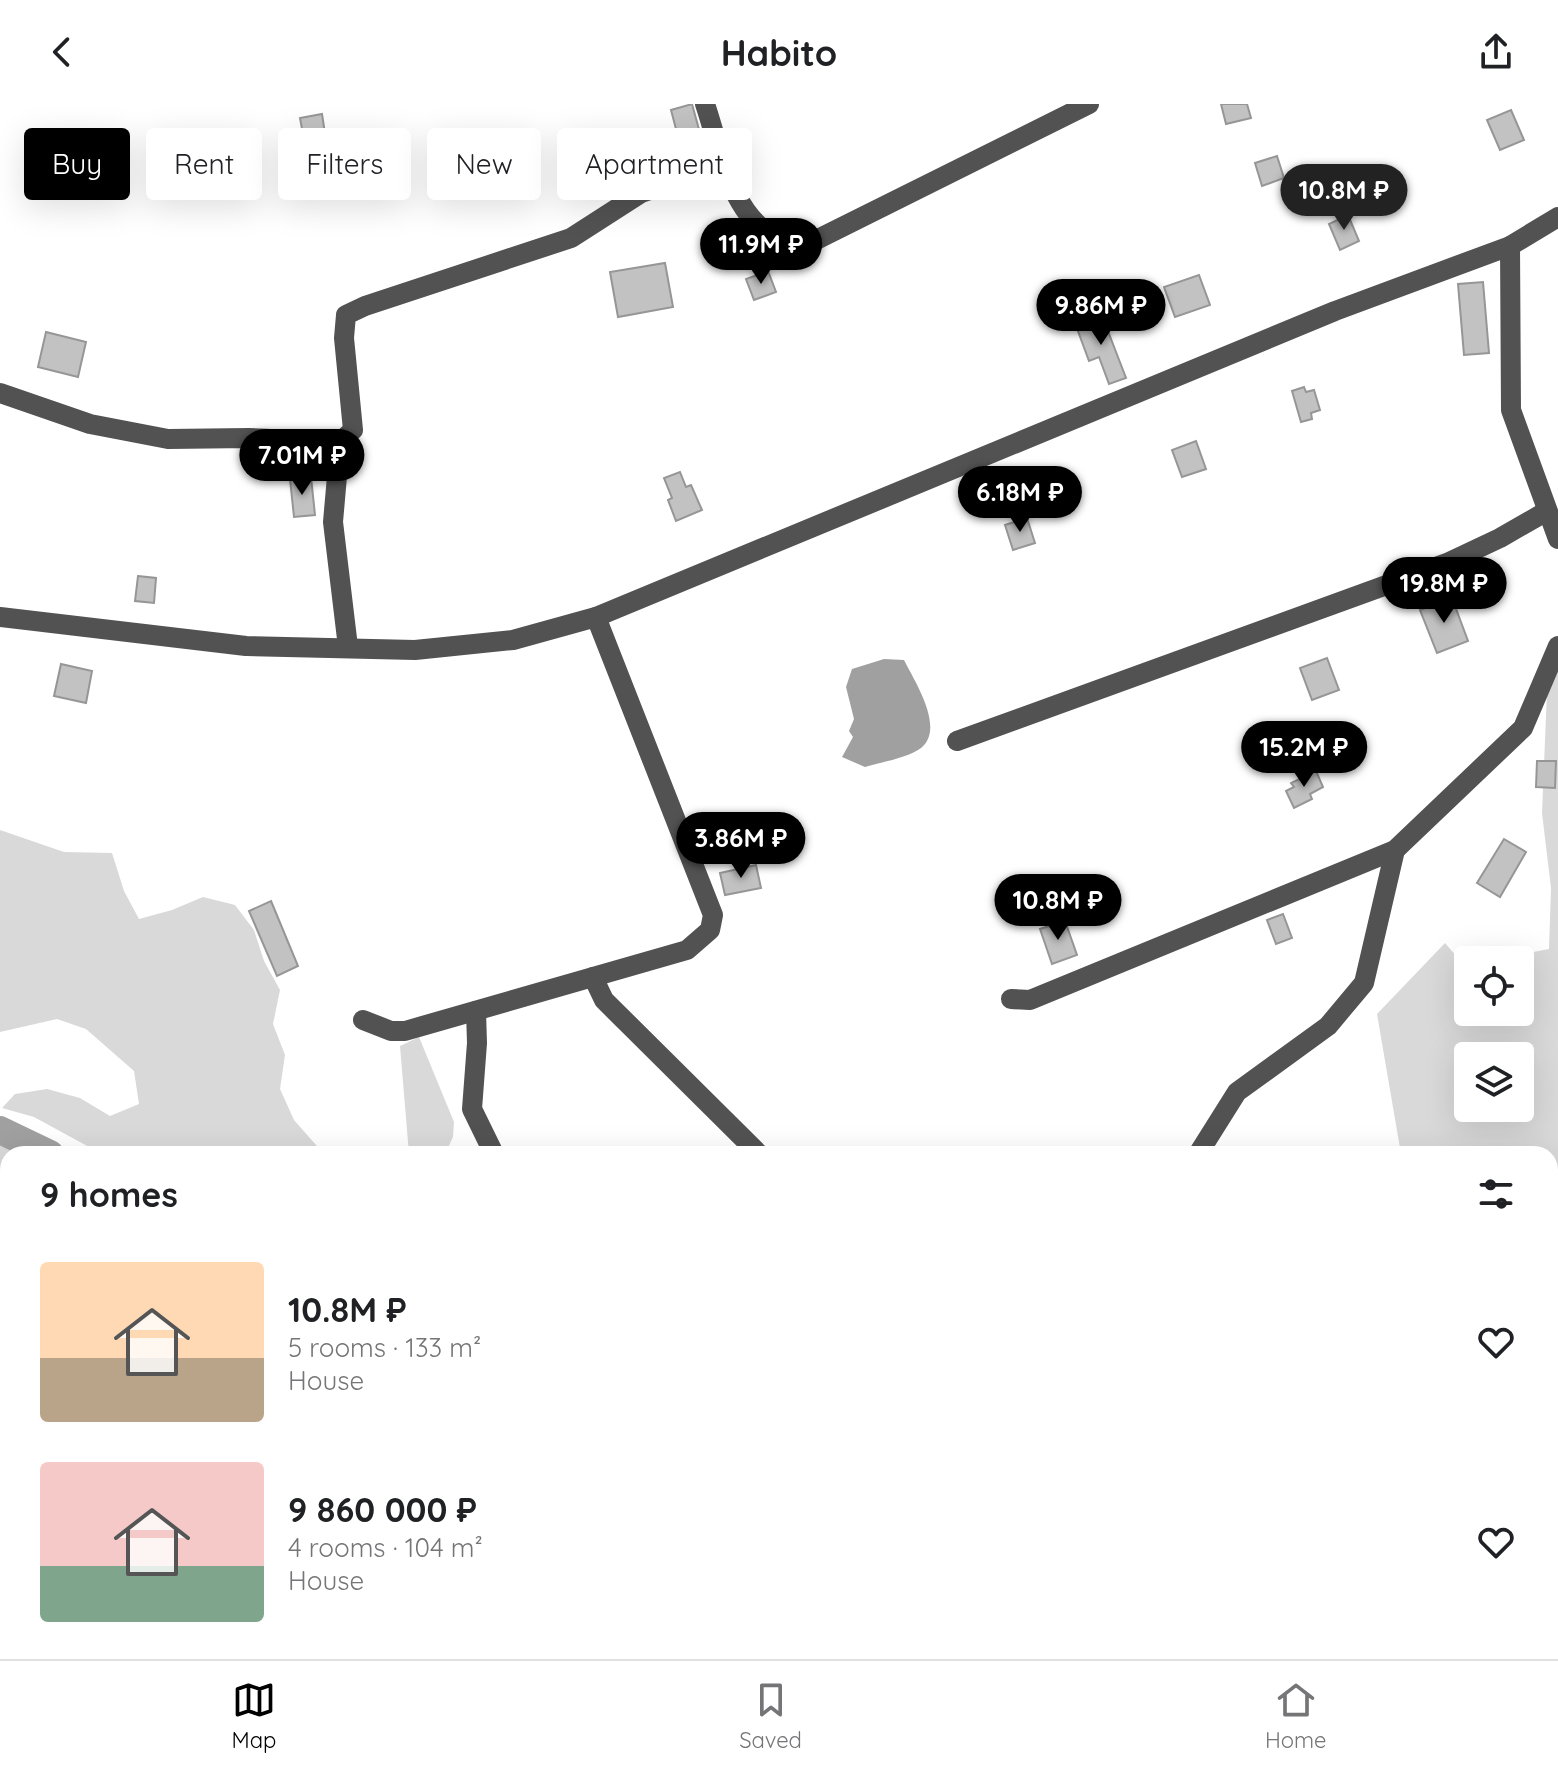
<!DOCTYPE html>
<html lang="en">
<head>
<meta charset="utf-8">
<style>
	body { margin:0; font-family:Quicksand,sans-serif; background:#f6f6f6; color:#202124; height:100vh; display:flex; flex-direction:column; font-size:30px; white-space:nowrap }
	* { box-sizing:border-box; margin:0 }
	p { font-size:26px; color:#757577 }
	.icon { flex:none; width:44px; height:44px; fill:none; stroke:currentColor; stroke-width:2; stroke-linecap:round; stroke-linejoin:round }
	.map { position:relative; flex:1; overflow:hidden }
	.details { position:absolute; left:0px; top:1042px; width:1558px; height:514px; display:flex; flex-direction:column; background:#fff; border-radius:24px 24px 0 0; box-shadow:0 8px 32px #0002 }
	.details>* { flex:none }
	.top-card { position:absolute; left:24px; top:24px; width:800px; height:72px; display:flex; gap:16px }
	.tools { position:absolute; left:1454px; top:842px; display:grid; gap:16px }
	.tools a { display:grid; place-items:center; width:80px; height:80px; border-radius:8px; background:#fff; box-shadow:0 8px 32px #0002; font-size:40px }
	.price { position:absolute; translate:-50% -68px; padding:0 18px; border-radius:28px; background:#000; color:#fff; font-size:26px; line-height:52px; filter:drop-shadow(0 2px 4px #0008) }
	.price::after { content:''; position:absolute; left:50%; top:48px; width:24px; height:18px; margin-left:-12px; background:inherit; clip-path:polygon(0 0,100% 0,50% 100%) }
	.price.on { background:#222; color:#fff }
	ul { padding:0; list-style:none }
	li { display:flex; align-items:center; gap:24px; height:200px; padding:0 40px }
	li span { display:grid; place-items:center; flex:none; width:224px; height:160px; border-radius:8px; color:#555 }
	li>.icon { margin-inline-start:auto }
	span .icon { width:96px; height:96px; fill:#fffc; stroke-width:1 }
	li b { font-size:34px }
	h2 { display:flex; justify-content:space-between; align-items:center; height:96px; padding:0 40px; font-size:34px }
	.chip { padding:0 28px; border-radius:8px; background:#fff; box-shadow:0 8px 32px #0002; font-size:28px; line-height:72px }
	.chip.on { background:#000; color:#fff }
	header { display:flex; justify-content:space-between; align-items:center; height:104px; padding:0 40px; background:#fff; font-size:36px; font-weight:700 }
	.tab-bar { display:flex; justify-content:space-around; align-items:center; height:112px; border-top:2px solid #e0e0e0; background:#fff; font-size:22px; color:#757577 }
	.tab-bar a { display:grid; justify-items:center; gap:4px }
	.tab-bar .on { color:#000 }
	.map>svg:first-child { display:block }
</style>
</head>
<body>
<header><svg class="icon" aria-label="back" viewBox="0 0 24 24"><path d="M15 5l-7 7 7 7"/></svg>Habito<svg class="icon" aria-label="share" viewBox="0 0 24 24"><path d="M12 15V3M7 8l5-5 5 5M5 13v7h14v-7"/></svg></header>
<div class="map">
<svg width="1558" height="1555" viewBox="0 0 1558 1555">
	<rect width="100%" height="100%" fill="#fff"/>
	<g fill="#d9d9d9" fill-rule="evenodd">
		<path d="M 1558,563 L 1558,1099 L 1550,1110 L 1550,1050 L 1401,1050 L 1377,910 L 1445,839 L 1464,861 L 1468,861 L 1468,908 L 1520,908 L 1520,856 L 1492,856 L 1549,845 L 1551,784 L 1542,709 L 1547,588 ZM 1468,952 L 1520,952 L 1520,1004 L 1468,1004 Z"/>
		<path d="M 0,726 L 64,748 L 112,749 L 124,787 L 139,815 L 172,806 L 203,793 L 235,801 L 254,826 L 264,857 L 280,886 L 273,920 L 285,951 L 280,985 L 294,1016 L 324,1050 L 102,1050 L 34,1013 L 2,1004 L 15,990 L 47,985 L 80,994 L 110,1012 L 139,1000 L 134,967 L 86,925 L 57,915 L 0,928 Z"/>
		<path d="M 419,933 L 454,1018 L 453,1033 L 445,1050 L 409,1050 L 400,942 Z"/>
		<path d="M 0,1036 L 29,1050 L 8,1050 L 8,1548 L 666,1548 L 663,1555 L 0,1555 Z"/>
		<path d="M 1558,1203 L 1558,1555 L 1322,1555 L 1333,1548 L 1550,1548 L 1550,1213 Z"/>
	</g>
	<path fill="#a0a0a0" d="M 884,555 L 904,556 C 915,578 948,628 918,646 C 903,655 881,658 865,663 L 842,653 L 853,633 L 849,627 L 854,615 L 846,583 L 852,565 Z"/>
	<g fill="none" stroke-linecap="round" stroke-linejoin="round">
		<path stroke="#a0a0a0" stroke-width="5" d="M 1365,1555 L 1366,1548"/>
		<g stroke="#a0a0a0" stroke-width="28">
			<path d="M 0,1026 L 50,1050"/>
			<path d="M 1550,1185 L 1558,1176"/>
			<path d="M 660,1548 L 668,1555"/>
			<path d="M 1305,1555 L 1319,1548"/>
		</g>
	</g>
	<g fill="#c2c2c2" stroke="#969696" stroke-width="2">
		<path d="M 692,0 L 706,51 L 661,63 L 653,31 L 676,25 L 671,6 Z"/>
		<path d="M 1221,0 L 1247,0 L 1251,14 L 1226,20 Z"/>
		<path d="M 1511,6 L 1524,36 L 1500,46 L 1487,16 Z"/>
		<path d="M 322,10 L 326,36 L 305,41 L 300,14 Z"/>
		<path d="M 1277,52 L 1284,74 L 1262,82 L 1255,59 Z"/>
		<path d="M 1348,111 L 1359,137 L 1340,146 L 1329,120 Z"/>
		<path d="M 665,159 L 673,203 L 618,213 L 610,168 Z"/>
		<path d="M 768,167 L 776,188 L 754,196 L 746,175 Z"/>
		<path d="M 1199,171 L 1210,201 L 1175,213 L 1164,183 Z"/>
		<path d="M 1483,178 L 1489,249 L 1464,251 L 1458,180 Z"/>
		<path d="M 1101,209 L 1126,274 L 1109,280 L 1099,253 L 1089,257 L 1075,219 Z"/>
		<path d="M 46,228 L 86,238 L 78,273 L 38,263 Z"/>
		<path d="M 1304,283 L 1306,288 L 1314,286 L 1320,306 L 1311,309 L 1312,315 L 1301,318 L 1292,287 Z"/>
		<path d="M 1196,337 L 1206,365 L 1182,373 L 1172,346 Z"/>
		<path d="M 680,368 L 686,383 L 691,381 L 702,406 L 676,417 L 668,396 L 672,394 L 664,374 Z"/>
		<path d="M 311,373 L 315,411 L 294,413 L 290,375 Z"/>
		<path d="M 1027,414 L 1035,439 L 1013,446 L 1005,421 Z"/>
		<path d="M 138,472 L 156,474 L 154,499 L 135,497 Z"/>
		<path d="M 1452,494 L 1468,537 L 1437,549 L 1420,506 Z"/>
		<path d="M 1327,554 L 1339,586 L 1312,596 L 1300,564 Z"/>
		<path d="M 61,560 L 92,567 L 86,599 L 54,592 Z"/>
		<path d="M 1537,657 L 1556,657 L 1555,684 L 1536,683 Z"/>
		<path d="M 1316,667 L 1323,683 L 1310,690 L 1312,695 L 1294,704 L 1286,687 L 1294,683 L 1291,679 Z"/>
		<path d="M 1504,735 L 1526,748 L 1500,793 L 1477,779 Z"/>
		<path d="M 756,761 L 761,784 L 725,791 L 720,769 Z"/>
		<path d="M 271,797 L 298,862 L 277,872 L 249,807 Z"/>
		<path d="M 1283,810 L 1292,834 L 1276,840 L 1267,816 Z"/>
		<path d="M 1065,817 L 1077,851 L 1052,860 L 1040,825 Z"/>
	</g>
	<g fill="none" stroke-linecap="round" stroke-linejoin="round">
		<path stroke="#747474" stroke-width="3" stroke-dasharray="2 4" stroke-linecap="butt" d="M 0,1548 L 5,1555"/>
		<g stroke="#525252" stroke-width="20">
			<path d="M 705,0 C 720,44 732,118 781,135 C 791,139 807,135 818,135 L 1089,0"/>
			<path d="M 1510,142 L 1511,306 L 1558,435"/>
			<path d="M 0,289 L 90,320 L 168,335 L 249,334 L 340,338"/>
			<path d="M 0,513 L 246,542 L 415,546 L 513,536 L 596,513 L 1335,207 L 1510,142 L 1558,113"/>
			<path d="M 348,543 L 333,418 L 340,338 L 353,326 L 344,234 L 346,211 L 365,202 L 571,134 L 641,89 L 725,60"/>
			<path d="M 957,637 L 1447,459 L 1500,434 L 1547,407"/>
			<path d="M 593,873 L 604,896 L 759,1050"/>
			<path d="M 1011,895 L 1030,896 L 1395,746 L 1523,624 L 1558,542"/>
			<path d="M 476,907 L 477,939 L 472,1005 L 494,1050"/>
			<path d="M 363,916 L 391,927 L 405,927 L 687,846 L 710,826 L 713,811 L 596,513"/>
			<path d="M 1198,1050 L 1237,988 L 1328,922 L 1364,879 L 1395,746"/>
		</g>
	</g>
</svg>
<div class="tools">
<a><svg class="icon" aria-label="locate" viewBox="0 0 24 24"><circle cx="12" cy="12" r="6"/><path d="M12 2v4M12 18v4M2 12h4M18 12h4"/></svg></a>
<a><svg class="icon" aria-label="layers" viewBox="0 0 24 24"><path d="M12 4l9 5-9 5-9-5zM3 14l9 5 9-5"/></svg></a>
</div>
<b class="price on" style="left:1344px;top:128px">10.8M ₽</b>
<b class="price" style="left:761px;top:182px">11.9M ₽</b>
<b class="price" style="left:1101px;top:243px">9.86M ₽</b>
<b class="price" style="left:302px;top:393px">7.01M ₽</b>
<b class="price" style="left:1020px;top:430px">6.18M ₽</b>
<b class="price" style="left:1444px;top:521px">19.8M ₽</b>
<b class="price" style="left:1304px;top:685px">15.2M ₽</b>
<b class="price" style="left:741px;top:776px">3.86M ₽</b>
<b class="price" style="left:1058px;top:838px">10.8M ₽</b>
<div class="top-card">
<a class="chip on">Buy</a>
<a class="chip">Rent</a>
<a class="chip">Filters</a>
<a class="chip">New</a>
<a class="chip">Apartment</a>
</div>
<section class="details">
<h2>9 homes<svg class="icon" aria-label="filters" viewBox="0 0 24 24"><path d="M4 7h16M4 17h16"/><circle cx="9" cy="7" r="2"/><circle cx="15" cy="17" r="2"/></svg></h2>
<ul>
<li><span style="background:linear-gradient(#ffd9b3 60%,#b9a48a 0)"><svg class="icon" aria-label="home" viewBox="0 0 24 24"><path d="M3 11l9-7 9 7M6 9v11h12V9"/></svg></span><div><b>10.8M ₽</b><p>5 rooms · 133 m²</p><p>House</p></div><svg class="icon" aria-label="heart" viewBox="0 0 24 24"><path d="M12 20l-8-8c-3-5 5-10 8-4 3-6 11-1 8 4z"/></svg></li>
<li><span style="background:linear-gradient(#f6c9c9 65%,#7fa58c 0)"><svg class="icon" aria-label="home" viewBox="0 0 24 24"><path d="M3 11l9-7 9 7M6 9v11h12V9"/></svg></span><div><b>9 860 000 ₽</b><p>4 rooms · 104 m²</p><p>House</p></div><svg class="icon" aria-label="heart" viewBox="0 0 24 24"><path d="M12 20l-8-8c-3-5 5-10 8-4 3-6 11-1 8 4z"/></svg></li>
</ul>
</section>
</div>
<nav class="tab-bar">
<a class="on"><svg class="icon" aria-label="map" viewBox="0 0 24 24"><path d="M3 6l6-2 6 2 6-2v14l-6 2-6-2-6 2zM9 4v14M15 6v14"/></svg>Map</a>
<a><svg class="icon" aria-label="saved" viewBox="0 0 24 24"><path d="M7 4h10v16l-5-4-5 4z"/></svg>Saved</a>
<a><svg class="icon" aria-label="home" viewBox="0 0 24 24"><path d="M3 11l9-7 9 7M6 9v11h12V9"/></svg>Home</a>
</nav>
</body>
</html>
